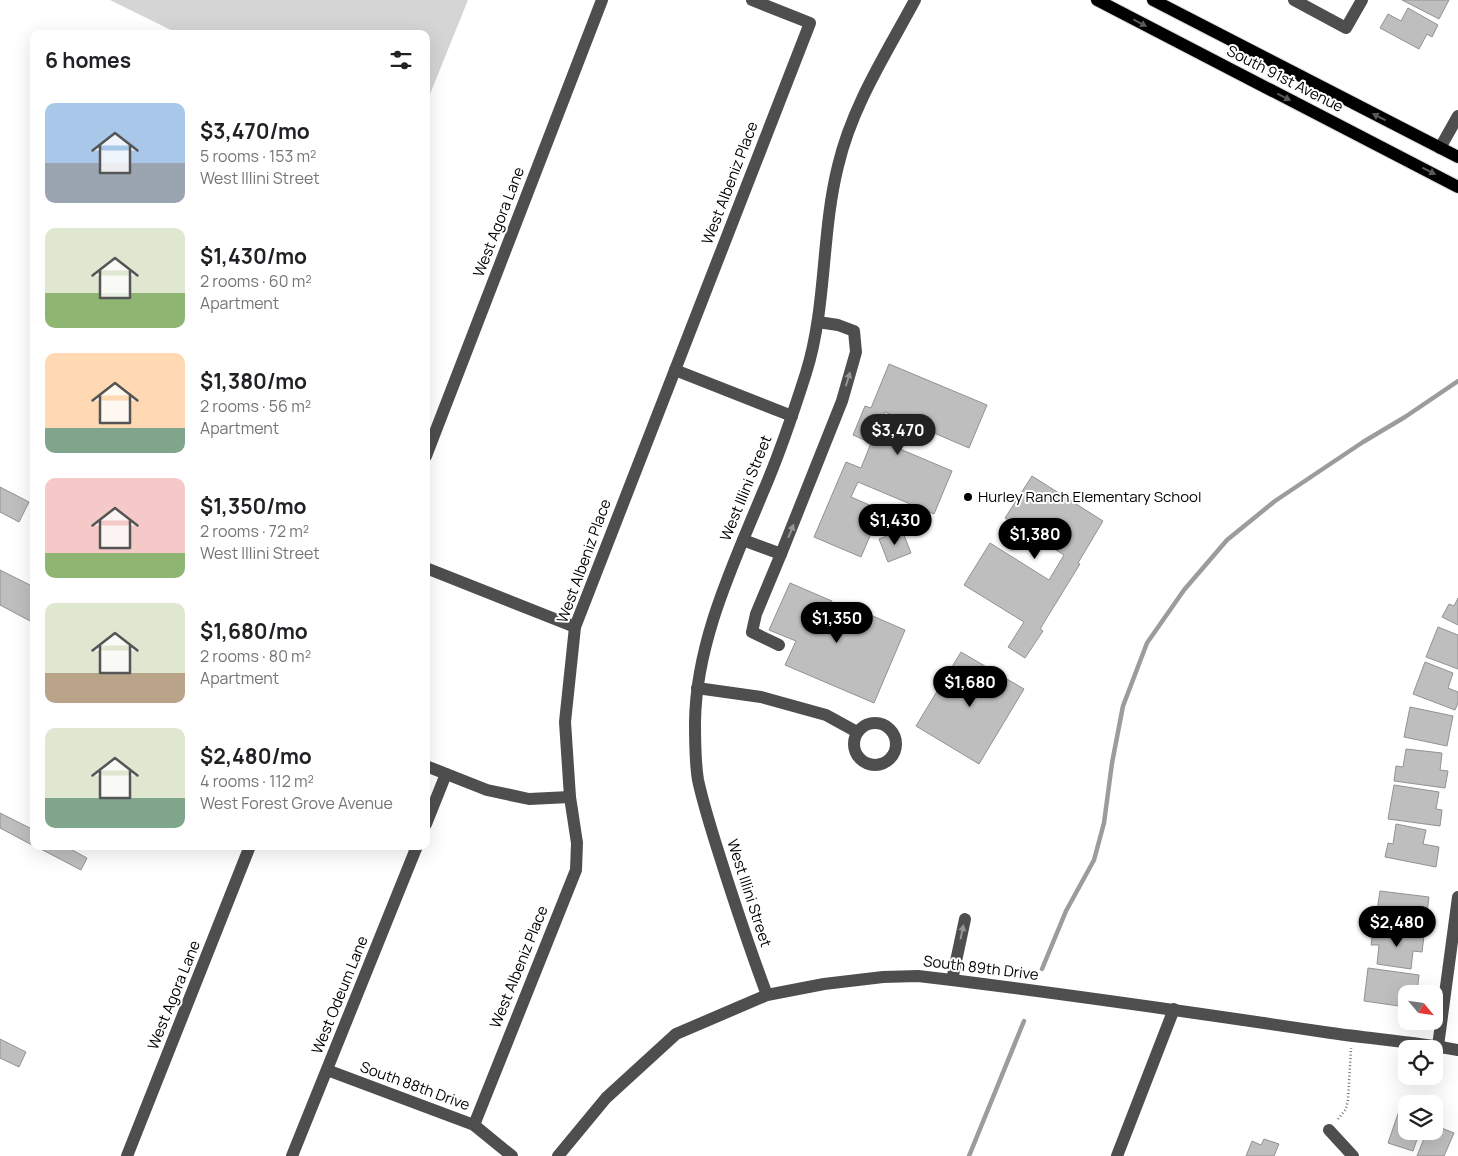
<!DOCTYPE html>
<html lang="en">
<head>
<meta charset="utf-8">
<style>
	body { margin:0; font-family:Manrope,sans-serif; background:#f6f6f6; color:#202124; height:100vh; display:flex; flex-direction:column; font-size:19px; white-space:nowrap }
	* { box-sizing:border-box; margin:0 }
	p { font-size:16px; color:#757577 }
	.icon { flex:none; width:28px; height:28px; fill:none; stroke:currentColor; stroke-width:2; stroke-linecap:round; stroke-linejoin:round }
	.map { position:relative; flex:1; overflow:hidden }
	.panel { position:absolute; left:30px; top:30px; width:400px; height:820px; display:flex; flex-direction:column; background:#fff; border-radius:10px; box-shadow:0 5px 20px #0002 }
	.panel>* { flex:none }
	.needle { width:32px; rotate:119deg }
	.buttons { position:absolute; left:1398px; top:985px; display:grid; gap:10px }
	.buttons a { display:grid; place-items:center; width:45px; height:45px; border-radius:10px; background:#fff; box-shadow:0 5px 20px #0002; font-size:25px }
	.price { position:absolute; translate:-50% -42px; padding:0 11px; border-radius:18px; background:#000; color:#fff; font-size:16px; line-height:32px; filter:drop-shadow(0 1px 2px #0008) }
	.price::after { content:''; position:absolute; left:50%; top:30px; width:15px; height:11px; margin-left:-8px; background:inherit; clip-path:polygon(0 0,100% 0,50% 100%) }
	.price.on { background:#222; color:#fff }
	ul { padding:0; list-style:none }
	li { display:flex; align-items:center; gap:15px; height:125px; padding:0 15px }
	li span { display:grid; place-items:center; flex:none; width:140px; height:100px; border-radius:10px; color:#555 }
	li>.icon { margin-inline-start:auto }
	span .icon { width:60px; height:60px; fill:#fffc; stroke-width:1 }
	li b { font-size:21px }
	h2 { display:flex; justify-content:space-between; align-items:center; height:60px; padding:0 15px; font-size:21px }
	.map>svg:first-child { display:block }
</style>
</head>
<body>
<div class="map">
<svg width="1458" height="1156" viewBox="0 0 1458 1156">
	<rect width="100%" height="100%" fill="#fff"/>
	<path fill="#d5d5d5" d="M 110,0 L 468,0 L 426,104 L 426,34 L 179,34 Z"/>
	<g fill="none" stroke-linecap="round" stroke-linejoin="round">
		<g stroke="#9c9c9c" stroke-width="4.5">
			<path d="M 1042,969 L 1066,911 L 1094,860 L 1104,823 L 1112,763 L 1123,706 L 1147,643 L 1184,590 L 1227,540 L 1275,501 L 1363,442 L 1405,417 L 1458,381"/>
			<path d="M 969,1156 L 1024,1021"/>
		</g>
	</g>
	<g fill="#bebebe" stroke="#929292">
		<path d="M 1402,0 L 1449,0 L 1439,19 Z"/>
		<path d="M 1408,8 L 1438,25 L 1432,37 L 1427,34 L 1419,49 L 1380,28 L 1388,14 L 1401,21 Z"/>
		<path d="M 889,364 L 987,405 L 969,448 L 885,412 L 874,438 L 952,471 L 934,514 L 858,482 L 851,497 L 881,510 L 861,557 L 814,537 L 846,462 L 861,468 L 871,443 L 853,435 L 865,406 L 871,408 Z"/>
		<path d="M 1032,476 L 1103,521 L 1078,563 L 1080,564 L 1040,629 L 1043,631 L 1025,658 L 1008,647 L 1024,622 L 964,585 L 990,543 L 1049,580 L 1064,555 L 1005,518 Z"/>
		<path d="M 0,487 L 29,502 L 19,522 L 0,512 Z"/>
		<path d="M 902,530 L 911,553 L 888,562 L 879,539 Z"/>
		<path d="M 0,570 L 34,587 L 34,623 L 0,605 Z"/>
		<path d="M 790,583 L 832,601 L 823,621 L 849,633 L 859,610 L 905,630 L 874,703 L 785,665 L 796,641 L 769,630 Z"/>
		<path d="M 1458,598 L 1458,625 L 1442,617 L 1449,604 L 1454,606 Z"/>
		<path d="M 1438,627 L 1458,635 L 1458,669 L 1426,657 Z"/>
		<path d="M 961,652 L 1024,689 L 979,764 L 916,726 Z"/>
		<path d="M 1425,662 L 1453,673 L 1448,688 L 1458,692 L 1458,703 L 1455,710 L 1413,694 Z"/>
		<path d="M 1410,707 L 1453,716 L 1447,746 L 1404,737 Z"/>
		<path d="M 1406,749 L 1442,753 L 1440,770 L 1448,771 L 1445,788 L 1394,781 L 1396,766 L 1403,767 Z"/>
		<path d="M 1394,785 L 1439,792 L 1436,809 L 1442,810 L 1440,826 L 1388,819 Z"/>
		<path d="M 0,813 L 34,830 L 34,846 L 0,828 Z"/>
		<path d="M 1396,824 L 1426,830 L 1423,844 L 1439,847 L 1436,867 L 1385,857 L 1388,843 L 1393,844 Z"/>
		<path d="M 35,846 L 65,846 L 87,858 L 81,870 Z"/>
		<path d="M 1380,891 L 1429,897 L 1427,913 L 1424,913 L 1421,929 L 1375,924 Z"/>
		<path d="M 1373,930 L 1424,936 L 1422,952 L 1413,951 L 1411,969 L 1377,964 L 1379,945 L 1371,945 Z"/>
		<path d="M 1368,968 L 1419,975 L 1417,993 L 1411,992 L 1411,994 L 1406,994 L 1406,1007 L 1364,1001 Z"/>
		<path d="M 0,1039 L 26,1052 L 19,1067 L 0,1058 Z"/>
		<path d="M 1400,1108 L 1406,1110 L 1406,1131 L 1420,1131 L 1413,1151 L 1388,1143 Z"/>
		<path d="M 1434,1125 L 1454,1133 L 1444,1156 L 1417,1156 L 1427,1131 L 1434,1131 Z"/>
		<path d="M 1264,1139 L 1279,1144 L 1274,1156 L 1246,1156 L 1252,1141 L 1261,1145 Z"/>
	</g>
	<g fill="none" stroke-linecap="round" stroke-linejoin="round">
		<defs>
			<g id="major">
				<path d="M 1097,0 L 1458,187"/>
				<path d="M 1153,0 L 1458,157"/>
			</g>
		</defs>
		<use href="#major" stroke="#dbdbdb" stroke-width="14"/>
		<path stroke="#707070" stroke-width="2.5" stroke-dasharray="1 2.5" stroke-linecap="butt" d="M 1338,1119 L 1346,1109 L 1348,1100 L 1351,1048"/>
		<g stroke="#4e4e4e" stroke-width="12">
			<path d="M 1294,0 L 1346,28 L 1362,0"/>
			<path d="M 1440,148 L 1458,116"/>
			<path d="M 675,370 L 792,416"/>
			<path d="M 426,456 L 602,0"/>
			<path d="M 743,540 L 781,554 L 842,401 L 856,352 L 854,331 L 838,325 L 818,322"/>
			<path d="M 426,568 L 575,627"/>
			<path d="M 779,645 L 752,632 L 756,614 L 781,554"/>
			<path d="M 697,688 L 761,697 L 826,715 L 857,732"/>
			<circle cx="875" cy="744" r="21"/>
			<path d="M 426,766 L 487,790 L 529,799 L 570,797"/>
			<path d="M 426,824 L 446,774"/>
			<path d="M 952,980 L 965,919"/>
			<path d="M 767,995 C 752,955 739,916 726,876 C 716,844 705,812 698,780 C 695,762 695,741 695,722 C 696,642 733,565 763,492 C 780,453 793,414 806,373 C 827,306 821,234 838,166 C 852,106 886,54 915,0"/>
			<path d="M 1438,1046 L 1458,897"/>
			<path d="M 327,1070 L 474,1125 L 512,1156"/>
			<path d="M 474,1125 L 576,870 L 577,843 L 570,797 L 565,722 L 575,627 L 810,23 L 752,0"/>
			<path d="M 1329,1130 L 1353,1156"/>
			<path d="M 127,1156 L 250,846"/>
			<path d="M 292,1156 L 417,846"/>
			<path d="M 558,1156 L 606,1098 L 676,1034 L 767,995 L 824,984 L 883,977 L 918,976 L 952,980 C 1078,996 1204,1014 1331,1033 C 1373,1039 1416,1042 1458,1050"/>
			<path d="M 1117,1156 L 1174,1009"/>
		</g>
		<use href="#major" stroke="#000" stroke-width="12"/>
	</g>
	<defs><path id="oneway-solid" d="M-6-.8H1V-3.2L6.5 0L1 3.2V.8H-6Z" transform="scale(1.25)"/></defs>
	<g fill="#595959">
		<use href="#oneway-solid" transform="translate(1140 23) rotate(28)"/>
		<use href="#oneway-solid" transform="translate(1284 97) rotate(27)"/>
		<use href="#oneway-solid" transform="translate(1379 117) rotate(-153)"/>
		<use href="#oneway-solid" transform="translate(1429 171) rotate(27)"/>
	</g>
	<g fill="#959595">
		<use href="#oneway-solid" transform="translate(848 379) rotate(-73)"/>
		<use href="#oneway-solid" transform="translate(791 531) rotate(-68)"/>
		<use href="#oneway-solid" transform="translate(962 932) rotate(-78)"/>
	</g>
	<circle fill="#000" stroke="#fff" stroke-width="2" cx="968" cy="497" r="5"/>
	<g text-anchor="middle" stroke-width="4" stroke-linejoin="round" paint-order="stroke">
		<g font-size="15" fill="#000" stroke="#fff">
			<text transform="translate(1285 79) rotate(27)" y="5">South 91st Avenue</text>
			<text transform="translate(730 183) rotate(-69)" y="5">West Albeniz Place</text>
			<text transform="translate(499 222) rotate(-69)" y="5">West Agora Lane</text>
			<text transform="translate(746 488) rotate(-68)" y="5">West Illini Street</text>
			<text transform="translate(584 561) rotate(-70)" y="5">West Albeniz Place</text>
			<text transform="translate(749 893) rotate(72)" y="5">West Illini Street</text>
			<text transform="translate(519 967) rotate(-68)" y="5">West Albeniz Place</text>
			<text transform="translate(981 968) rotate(7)" y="5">South 89th Drive</text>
			<text transform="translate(174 995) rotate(-68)" y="5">West Agora Lane</text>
			<text transform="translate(340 995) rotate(-68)" y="5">West Odeum Lane</text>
			<text transform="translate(415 1086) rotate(20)" y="5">South 88th Drive</text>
		</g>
		<g font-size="15" fill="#000" stroke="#fff" text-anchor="start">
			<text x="978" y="502">Hurley Ranch Elementary School</text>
		</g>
	</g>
</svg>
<div class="buttons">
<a><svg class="needle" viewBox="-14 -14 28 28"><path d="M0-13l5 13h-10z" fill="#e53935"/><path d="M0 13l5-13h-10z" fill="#757577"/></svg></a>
<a><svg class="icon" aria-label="locate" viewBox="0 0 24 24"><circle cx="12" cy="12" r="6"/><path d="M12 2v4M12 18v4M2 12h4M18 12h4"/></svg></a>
<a><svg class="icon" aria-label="layers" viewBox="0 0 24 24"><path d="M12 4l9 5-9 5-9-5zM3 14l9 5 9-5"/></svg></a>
</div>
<b class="price on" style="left:898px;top:456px">$3,470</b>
<b class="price" style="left:895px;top:546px">$1,430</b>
<b class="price" style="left:1035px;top:560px">$1,380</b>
<b class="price" style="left:837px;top:644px">$1,350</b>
<b class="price" style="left:970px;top:708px">$1,680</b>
<b class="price" style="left:1397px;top:948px">$2,480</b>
<section class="panel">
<h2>6 homes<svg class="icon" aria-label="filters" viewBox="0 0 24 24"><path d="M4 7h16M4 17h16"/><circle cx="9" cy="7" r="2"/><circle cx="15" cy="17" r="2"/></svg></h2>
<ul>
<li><span style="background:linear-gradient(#a9c7e8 60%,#9aa5b1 0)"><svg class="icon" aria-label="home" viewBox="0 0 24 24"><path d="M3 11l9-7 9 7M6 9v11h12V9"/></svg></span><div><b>$3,470/mo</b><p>5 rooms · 153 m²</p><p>West Illini Street</p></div></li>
<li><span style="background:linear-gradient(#dfe7d0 65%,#8fb573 0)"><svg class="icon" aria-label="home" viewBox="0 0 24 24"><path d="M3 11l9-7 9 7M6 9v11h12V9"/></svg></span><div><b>$1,430/mo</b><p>2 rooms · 60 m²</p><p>Apartment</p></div></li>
<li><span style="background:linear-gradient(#ffd9b3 75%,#7fa58c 0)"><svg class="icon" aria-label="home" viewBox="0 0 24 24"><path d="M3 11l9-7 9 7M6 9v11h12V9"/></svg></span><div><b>$1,380/mo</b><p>2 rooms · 56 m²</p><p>Apartment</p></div></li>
<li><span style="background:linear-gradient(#f6c9c9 75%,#8fb573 0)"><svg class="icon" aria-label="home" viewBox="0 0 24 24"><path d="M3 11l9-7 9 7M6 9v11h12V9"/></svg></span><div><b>$1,350/mo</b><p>2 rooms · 72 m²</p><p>West Illini Street</p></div></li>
<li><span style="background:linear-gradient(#dfe7d0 70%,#b9a48a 0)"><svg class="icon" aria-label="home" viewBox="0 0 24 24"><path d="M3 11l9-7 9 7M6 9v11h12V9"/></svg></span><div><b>$1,680/mo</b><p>2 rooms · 80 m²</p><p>Apartment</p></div></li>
<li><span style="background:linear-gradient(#dfe7d0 70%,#7fa58c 0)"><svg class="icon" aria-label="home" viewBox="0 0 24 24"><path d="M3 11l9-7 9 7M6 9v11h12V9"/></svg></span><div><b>$2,480/mo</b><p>4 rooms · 112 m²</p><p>West Forest Grove Avenue</p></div></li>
</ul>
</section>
</div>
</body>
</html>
